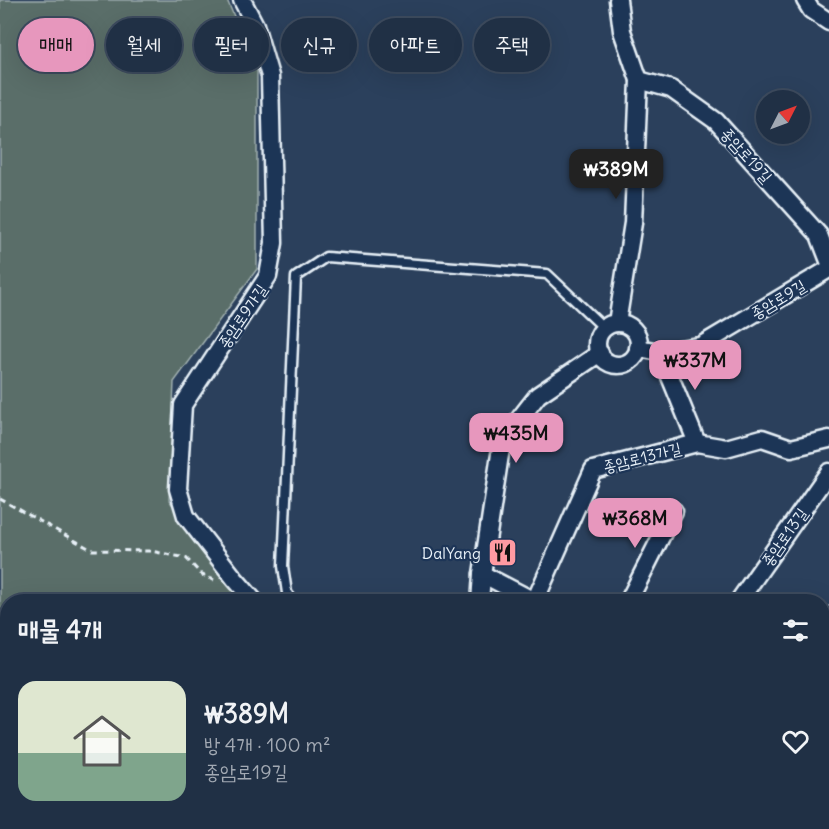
<!DOCTYPE html>
<html lang="ko">
<head>
<meta charset="utf-8">
<style>
	body { margin:0; font-family:Delius,"Poor Story",sans-serif; background:#28384c; color:#f1f3f6; height:100vh; display:flex; flex-direction:column; font-size:22px; white-space:nowrap }
	* { box-sizing:border-box; margin:0 }
	p { font-size:20px; color:#a2a9b3 }
	.icon { flex:none; width:33px; height:33px; fill:none; stroke:currentColor; stroke-width:2; stroke-linecap:round; stroke-linejoin:round }
	.map { position:relative; flex:1; overflow:hidden }
	.panel { position:absolute; left:0px; top:594px; width:830px; height:236px; display:flex; flex-direction:column; background:#203045; border-radius:24px 24px 0 0; box-shadow:0 6px 24px #0002,0 0 0 2px #3d4b5e }
	.panel>* { flex:none }
	.top-card { position:absolute; left:18px; top:18px; width:794px; height:54px; display:flex; gap:12px }
	.needle { width:39px; rotate:48deg }
	.controls { position:absolute; left:756px; top:90px; display:grid; gap:12px }
	.controls a { display:grid; place-items:center; width:54px; height:54px; border-radius:50%; background:#203045; box-shadow:0 6px 24px #0002,0 0 0 2px #3d4b5e; font-size:30px }
	.price { position:absolute; translate:-50% -51px; padding:0 14px; border-radius:12px; background:#e797bd; color:#111; font-size:20px; line-height:39px; filter:drop-shadow(0 2px 3px #0008) }
	.price::after { content:''; position:absolute; left:50%; top:36px; width:18px; height:14px; margin-left:-9px; background:inherit; clip-path:polygon(0 0,100% 0,50% 100%) }
	.price.active { background:#222; color:#fff }
	ul { padding:0; list-style:none }
	li { display:flex; align-items:center; gap:18px; height:150px; padding:0 18px }
	li+li { border-top:2px solid #3d4b5e }
	li span { display:grid; place-items:center; flex:none; width:168px; height:120px; border-radius:18px; color:#555 }
	li>.icon { margin-inline-start:auto }
	span .icon { width:72px; height:72px; fill:#fffc; stroke-width:1 }
	li b { font-size:26px }
	h2 { display:flex; justify-content:space-between; align-items:center; height:72px; padding:0 18px; font-size:26px }
	.tag { padding:0 21px; border-radius:27px; background:#203045; box-shadow:0 6px 24px #0002,0 0 0 2px #3d4b5e; font-size:21px; line-height:54px }
	.tag.active { background:#e797bd; color:#111 }
	.map>svg:first-child { display:block }
</style>
</head>
<body>
<div class="map">
<svg width="829" height="829" viewBox="0 0 829 829">
	<rect width="100%" height="100%" fill="#2b405c"/>
	<filter id="ink" filterUnits="userSpaceOnUse"><feTurbulence type="fractalNoise" baseFrequency=".0167" numOctaves="2"/><feDisplacementMap in="SourceGraphic" scale="12" xChannelSelector="R" yChannelSelector="G"/><feConvolveMatrix kernelMatrix="1 2 1 2 8 2 1 2 1" color-interpolation-filters="sRGB"/></filter>
	<g filter="url(#ink)">
		<path fill="#5a6e69" stroke="#a1b0b0" stroke-width="1.5" d="M 0,0 L 227,0 L 257,70 L 257,269 L 174,382 L 169,500 L 244,601 L 8,602 L 8,788 L 0,801 Z"/>
		<g fill="none" stroke-linecap="round" stroke-linejoin="round">
			<defs>
				<g id="lane">
					<path d="M 294,602 L 287,593 L 283,566 L 296,277 L 326,257 L 547,274 L 604,328"/>
					<path d="M 342,829 L 351,822"/>
				</g>
				<g id="street">
					<path d="M 242,0 L 255,25 L 270,76 L 274,243 L 268,276 L 183,405 L 178,489 L 186,516 L 235,579 L 255,602"/>
					<path d="M 805,0 L 811,10 L 829,22"/>
					<path d="M 639,80 L 671,89 L 716,121 L 819,235 L 829,261"/>
					<path d="M 617,323 L 633,223 L 639,80 L 622,31 L 618,0"/>
					<circle cx="618" cy="344" r="21"/>
					<path d="M 638,348 L 660,352 L 700,346 L 829,269"/>
					<path d="M 660,352 L 697,443"/>
					<path d="M 482,574 L 536,602"/>
					<path d="M 535,601 L 593,470 L 697,443 L 726,448 L 762,438 L 791,448 L 829,439"/>
					<path d="M 480,602 L 482,574 L 502,441 L 538,395 L 600,353"/>
					<path d="M 628,602 L 674,511"/>
					<path d="M 738,602 L 829,472"/>
					<path d="M 822,626 L 829,616"/>
					<path d="M 822,693 L 829,698"/>
					<path d="M 822,786 L 829,776"/>
					<path d="M 521,822 L 523,829"/>
					<path d="M 570,822 L 575,829"/>
					<path d="M 737,822 L 747,829"/>
					<path d="M 131,829 L 141,822"/>
					<path d="M 284,829 L 293,822"/>
					<path d="M 791,829 L 796,822"/>
				</g>
			</defs>
			<use href="#lane" stroke="#e8f1f8" stroke-width="13"/>
			<use href="#street" stroke="#e8f1f8" stroke-width="21"/>
			<path stroke="#e8f1f8" stroke-width="3" stroke-dasharray="6 4.5" stroke-linecap="butt" d="M 0,499 L 92,550 L 151,551 L 186,558 L 202,575 L 214,580"/>
			<use href="#lane" stroke="#1d3557" stroke-width="8"/>
			<use href="#street" stroke="#1d3557" stroke-width="16"/>
		</g>
	</g>
	<defs>
		<symbol id="restaurant-square" viewBox="-11 -11 22 22"><rect x="-9" y="-9" width="18" height="18" rx="4" fill="#ff9aa2" stroke="#1d3557"/><path d="M-5-6h1v4h1v-4h1v4h1v-4h1v5L-1.5 .5V6h-2V.5L-5-1ZM5-6V6H3V1.5H1.5Q1.5-4 5-6Z" fill="#111"/></symbol>
	</defs>
	<g fill-rule="evenodd">
		<use href="#restaurant-square" x="486" y="536" width="33" height="33"/>
	</g>
	<g text-anchor="middle" stroke-width="4.5" stroke-linejoin="round" paint-order="stroke">
		<g font-size="16" fill="#e8f1f8" stroke="#1d3557">
			<text transform="translate(747 155) rotate(48)" y="6">종암로19길</text>
			<text transform="translate(778 299) rotate(-31)" y="6">종암로9길</text>
			<text transform="translate(242 316) rotate(-56)" y="6">종암로9가길</text>
			<text transform="translate(642 457) rotate(-14)" y="6">종암로13가길</text>
			<text transform="translate(784 537) rotate(-55)" y="6">종암로13길</text>
		</g>
		<g font-size="16" fill="#e8f1f8" stroke="#1d3557" text-anchor="end">
			<text x="481" y="559">DalYang</text>
		</g>
	</g>
</svg>
<div class="controls">
<a><svg class="needle" viewBox="-14 -14 28 28"><path d="M0-13l5 13h-10z" fill="#e53935"/><path d="M0 13l5-13h-10z" fill="#a2a9b3"/></svg></a>
</div>
<b class="price active" style="left:616px;top:200px">₩389M</b>
<b class="price" style="left:695px;top:391px">₩337M</b>
<b class="price" style="left:516px;top:464px">₩435M</b>
<b class="price" style="left:635px;top:549px">₩368M</b>
<div class="top-card">
<a class="tag active">매매</a>
<a class="tag">월세</a>
<a class="tag">필터</a>
<a class="tag">신규</a>
<a class="tag">아파트</a>
<a class="tag">주택</a>
</div>
<section class="panel">
<h2>매물 4개<svg class="icon" aria-label="filters" viewBox="0 0 24 24"><path d="M4 7h16M4 17h16"/><circle cx="9" cy="7" r="2"/><circle cx="15" cy="17" r="2"/></svg></h2>
<ul>
<li><span style="background:linear-gradient(#dfe7d0 60%,#7fa58c 0)"><svg class="icon" aria-label="home" viewBox="0 0 24 24"><path d="M3 11l9-7 9 7M6 9v11h12V9"/></svg></span><div><b>₩389M</b><p>방 4개 · 100 m²</p><p>종암로19길</p></div><svg class="icon" aria-label="heart" viewBox="0 0 24 24"><path d="M12 20l-8-8c-3-5 5-10 8-4 3-6 11-1 8 4z"/></svg></li>
</ul>
</section>
</div>
</body>
</html>
